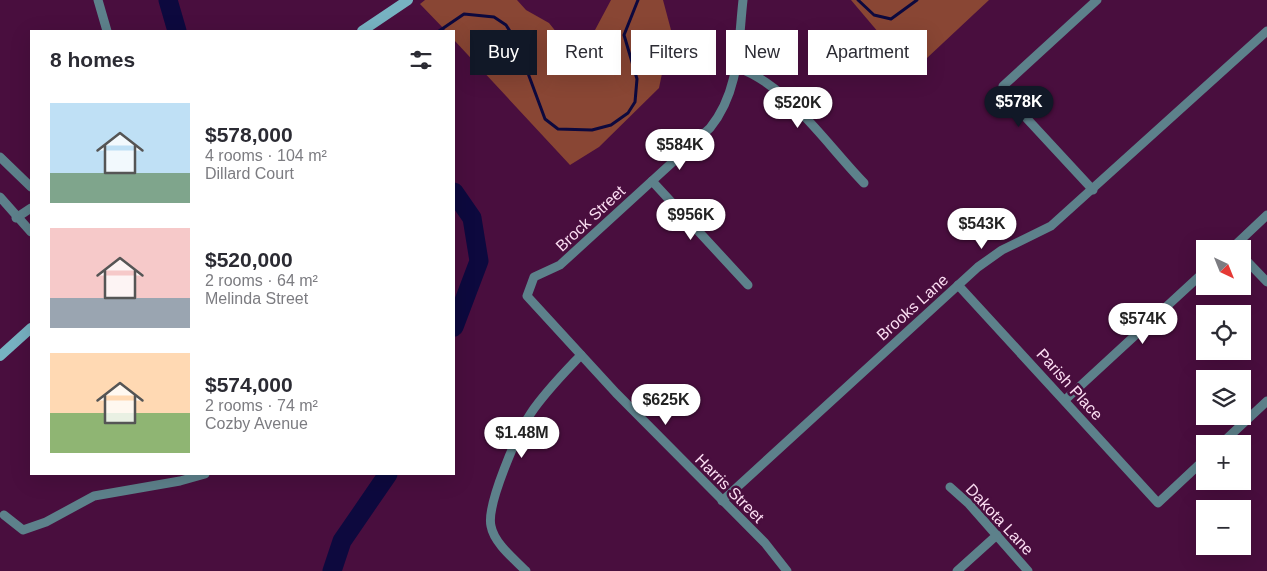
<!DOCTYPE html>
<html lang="en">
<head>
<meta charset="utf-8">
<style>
	body { margin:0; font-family:Arial,sans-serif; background:#f7f7f7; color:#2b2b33; height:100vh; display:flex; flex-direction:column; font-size:19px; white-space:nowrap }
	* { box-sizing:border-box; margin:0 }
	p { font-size:16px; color:#7c7c81 }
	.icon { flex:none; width:28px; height:28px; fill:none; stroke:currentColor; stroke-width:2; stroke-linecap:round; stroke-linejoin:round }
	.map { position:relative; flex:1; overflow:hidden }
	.details { position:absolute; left:30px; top:30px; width:425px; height:445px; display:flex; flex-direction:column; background:#fff; border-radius:0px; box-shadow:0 5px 20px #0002 }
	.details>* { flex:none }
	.top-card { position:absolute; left:470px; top:30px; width:475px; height:45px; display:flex; gap:10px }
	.needle { width:32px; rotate:137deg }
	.tools { position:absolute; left:1196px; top:240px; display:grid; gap:10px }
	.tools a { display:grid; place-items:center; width:55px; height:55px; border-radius:0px; background:#fff; box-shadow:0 5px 20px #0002; font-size:25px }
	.price { position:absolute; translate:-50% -42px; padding:0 11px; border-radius:18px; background:#fff; color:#222; font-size:16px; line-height:32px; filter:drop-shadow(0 1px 2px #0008) }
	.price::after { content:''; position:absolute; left:50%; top:30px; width:15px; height:11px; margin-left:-8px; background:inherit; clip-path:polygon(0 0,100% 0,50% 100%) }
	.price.on { background:#111827; color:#fff }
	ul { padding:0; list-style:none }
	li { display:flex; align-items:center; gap:15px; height:125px; padding:0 20px }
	li span { display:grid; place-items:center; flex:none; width:140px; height:100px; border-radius:0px; color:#555 }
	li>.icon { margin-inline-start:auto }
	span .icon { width:60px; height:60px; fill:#fffc; stroke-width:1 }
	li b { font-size:21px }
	h2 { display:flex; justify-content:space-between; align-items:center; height:60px; padding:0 20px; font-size:21px }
	.pill { padding:0 18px; border-radius:0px; background:#fff; box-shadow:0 5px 20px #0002; font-size:18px; line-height:45px }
	.pill.on { background:#111827; color:#fff }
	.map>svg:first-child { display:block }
</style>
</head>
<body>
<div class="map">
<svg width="1267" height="571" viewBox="0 0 1267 571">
	<rect width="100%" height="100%" fill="#490e3e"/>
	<g fill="#894634">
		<path d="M 425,0 L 517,0 L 526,10 L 549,23 L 586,69 L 595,30 L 611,0 L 663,0 L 671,30 L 659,88 L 599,147 L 570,165 L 454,40 L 454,31 L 446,31 L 420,4 Z"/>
		<path d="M 851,0 L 989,0 L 912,72 Z"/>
	</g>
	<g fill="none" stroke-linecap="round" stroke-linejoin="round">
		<g stroke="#0d093e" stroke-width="3">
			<path d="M 858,0 L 874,15 L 891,19 L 917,0"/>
			<path d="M 439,31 L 464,14 L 494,17 L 506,25 L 516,41 L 545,119 L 558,129 L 592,130 L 611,125 L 628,113 L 635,102 L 637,79 L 624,35 L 638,0"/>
		</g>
		<g stroke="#0d093e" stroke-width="19">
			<path d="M 168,0 L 177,31"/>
			<path d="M 454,192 L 472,218 L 479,261 L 454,327"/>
			<path d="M 332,571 L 342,541 L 388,474"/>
		</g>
		<g stroke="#5d818b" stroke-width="9">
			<path d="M 98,0 L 107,31"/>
			<path d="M 743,0 C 738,45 740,91 710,128 L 560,265 L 534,277 L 527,296 L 616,393 L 765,543 L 787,571"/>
			<path d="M 736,67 C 788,85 826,144 864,183"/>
			<path d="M 0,157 L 31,187"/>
			<path d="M 652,181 L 748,285"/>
			<path d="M 1093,190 L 1006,96 L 1003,86 L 1097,0"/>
			<path d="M 0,197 L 31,232"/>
			<path d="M 16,218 L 31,208"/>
			<path d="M 1231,249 L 1267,215"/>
			<path d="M 1242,256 L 1267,282"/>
			<path d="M 958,285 L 1158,503 L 1205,459"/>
			<path d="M 1065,400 L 1205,271"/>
			<path d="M 1221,444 L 1267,401"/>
			<path d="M 950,487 L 969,504 L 1028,571"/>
			<path d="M 722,501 L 978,267 L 1002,250 L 1051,226 L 1267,31"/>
			<path d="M 4,515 L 23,530 L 46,522 L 94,496 L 180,481 L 205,474"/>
			<path d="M 526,571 C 514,559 494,543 491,526 C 486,505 518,432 531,413 C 545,392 564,373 581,355"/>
			<path d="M 957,571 L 997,535"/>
		</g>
		<g stroke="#77b2c2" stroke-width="10">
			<path d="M 362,31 L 408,0"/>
			<path d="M 0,356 L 31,328"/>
		</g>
	</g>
	<g text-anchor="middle" stroke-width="5" stroke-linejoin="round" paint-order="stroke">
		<g font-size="16" fill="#fbddf2" stroke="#490e3e">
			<text transform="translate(590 218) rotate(-43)" y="6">Brock Street</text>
			<text transform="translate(912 307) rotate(-42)" y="6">Brooks Lane</text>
			<text transform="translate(1070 384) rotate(48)" y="6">Parish Place</text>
			<text transform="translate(730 488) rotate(45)" y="6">Harris Street</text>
			<text transform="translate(1000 519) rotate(47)" y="6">Dakota Lane</text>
		</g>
	</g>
</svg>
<div class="tools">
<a><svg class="needle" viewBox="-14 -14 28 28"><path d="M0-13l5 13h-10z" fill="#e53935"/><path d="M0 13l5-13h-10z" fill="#7c7c81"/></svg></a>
<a><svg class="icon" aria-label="locate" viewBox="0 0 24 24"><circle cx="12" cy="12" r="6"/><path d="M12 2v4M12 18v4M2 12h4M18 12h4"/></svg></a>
<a><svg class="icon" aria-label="layers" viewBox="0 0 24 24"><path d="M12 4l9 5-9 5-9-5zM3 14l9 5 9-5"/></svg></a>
<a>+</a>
<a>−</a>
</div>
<b class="price on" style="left:1019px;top:128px">$578K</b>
<b class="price" style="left:798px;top:129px">$520K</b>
<b class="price" style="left:680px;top:171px">$584K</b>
<b class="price" style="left:691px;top:241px">$956K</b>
<b class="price" style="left:982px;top:250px">$543K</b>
<b class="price" style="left:1143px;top:345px">$574K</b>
<b class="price" style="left:666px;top:426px">$625K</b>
<b class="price" style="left:522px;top:459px">$1.48M</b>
<div class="top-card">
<a class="pill on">Buy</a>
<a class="pill">Rent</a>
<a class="pill">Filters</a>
<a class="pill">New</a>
<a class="pill">Apartment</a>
</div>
<section class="details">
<h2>8 homes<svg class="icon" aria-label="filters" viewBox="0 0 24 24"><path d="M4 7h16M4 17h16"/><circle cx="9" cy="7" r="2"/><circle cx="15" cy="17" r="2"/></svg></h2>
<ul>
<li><span style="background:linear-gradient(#bfe0f5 70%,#7fa58c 0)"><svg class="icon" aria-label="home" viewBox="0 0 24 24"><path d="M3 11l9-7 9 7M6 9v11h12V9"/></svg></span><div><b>$578,000</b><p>4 rooms · 104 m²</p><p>Dillard Court</p></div></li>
<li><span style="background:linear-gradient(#f6c9c9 70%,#9aa5b1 0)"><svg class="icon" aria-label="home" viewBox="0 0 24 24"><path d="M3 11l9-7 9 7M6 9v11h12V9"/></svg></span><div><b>$520,000</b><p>2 rooms · 64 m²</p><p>Melinda Street</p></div></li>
<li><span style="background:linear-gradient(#ffd9b3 60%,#8fb573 0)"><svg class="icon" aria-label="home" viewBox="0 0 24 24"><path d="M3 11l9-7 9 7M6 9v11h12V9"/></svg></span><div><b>$574,000</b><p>2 rooms · 74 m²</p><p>Cozby Avenue</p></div></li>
</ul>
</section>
</div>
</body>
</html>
